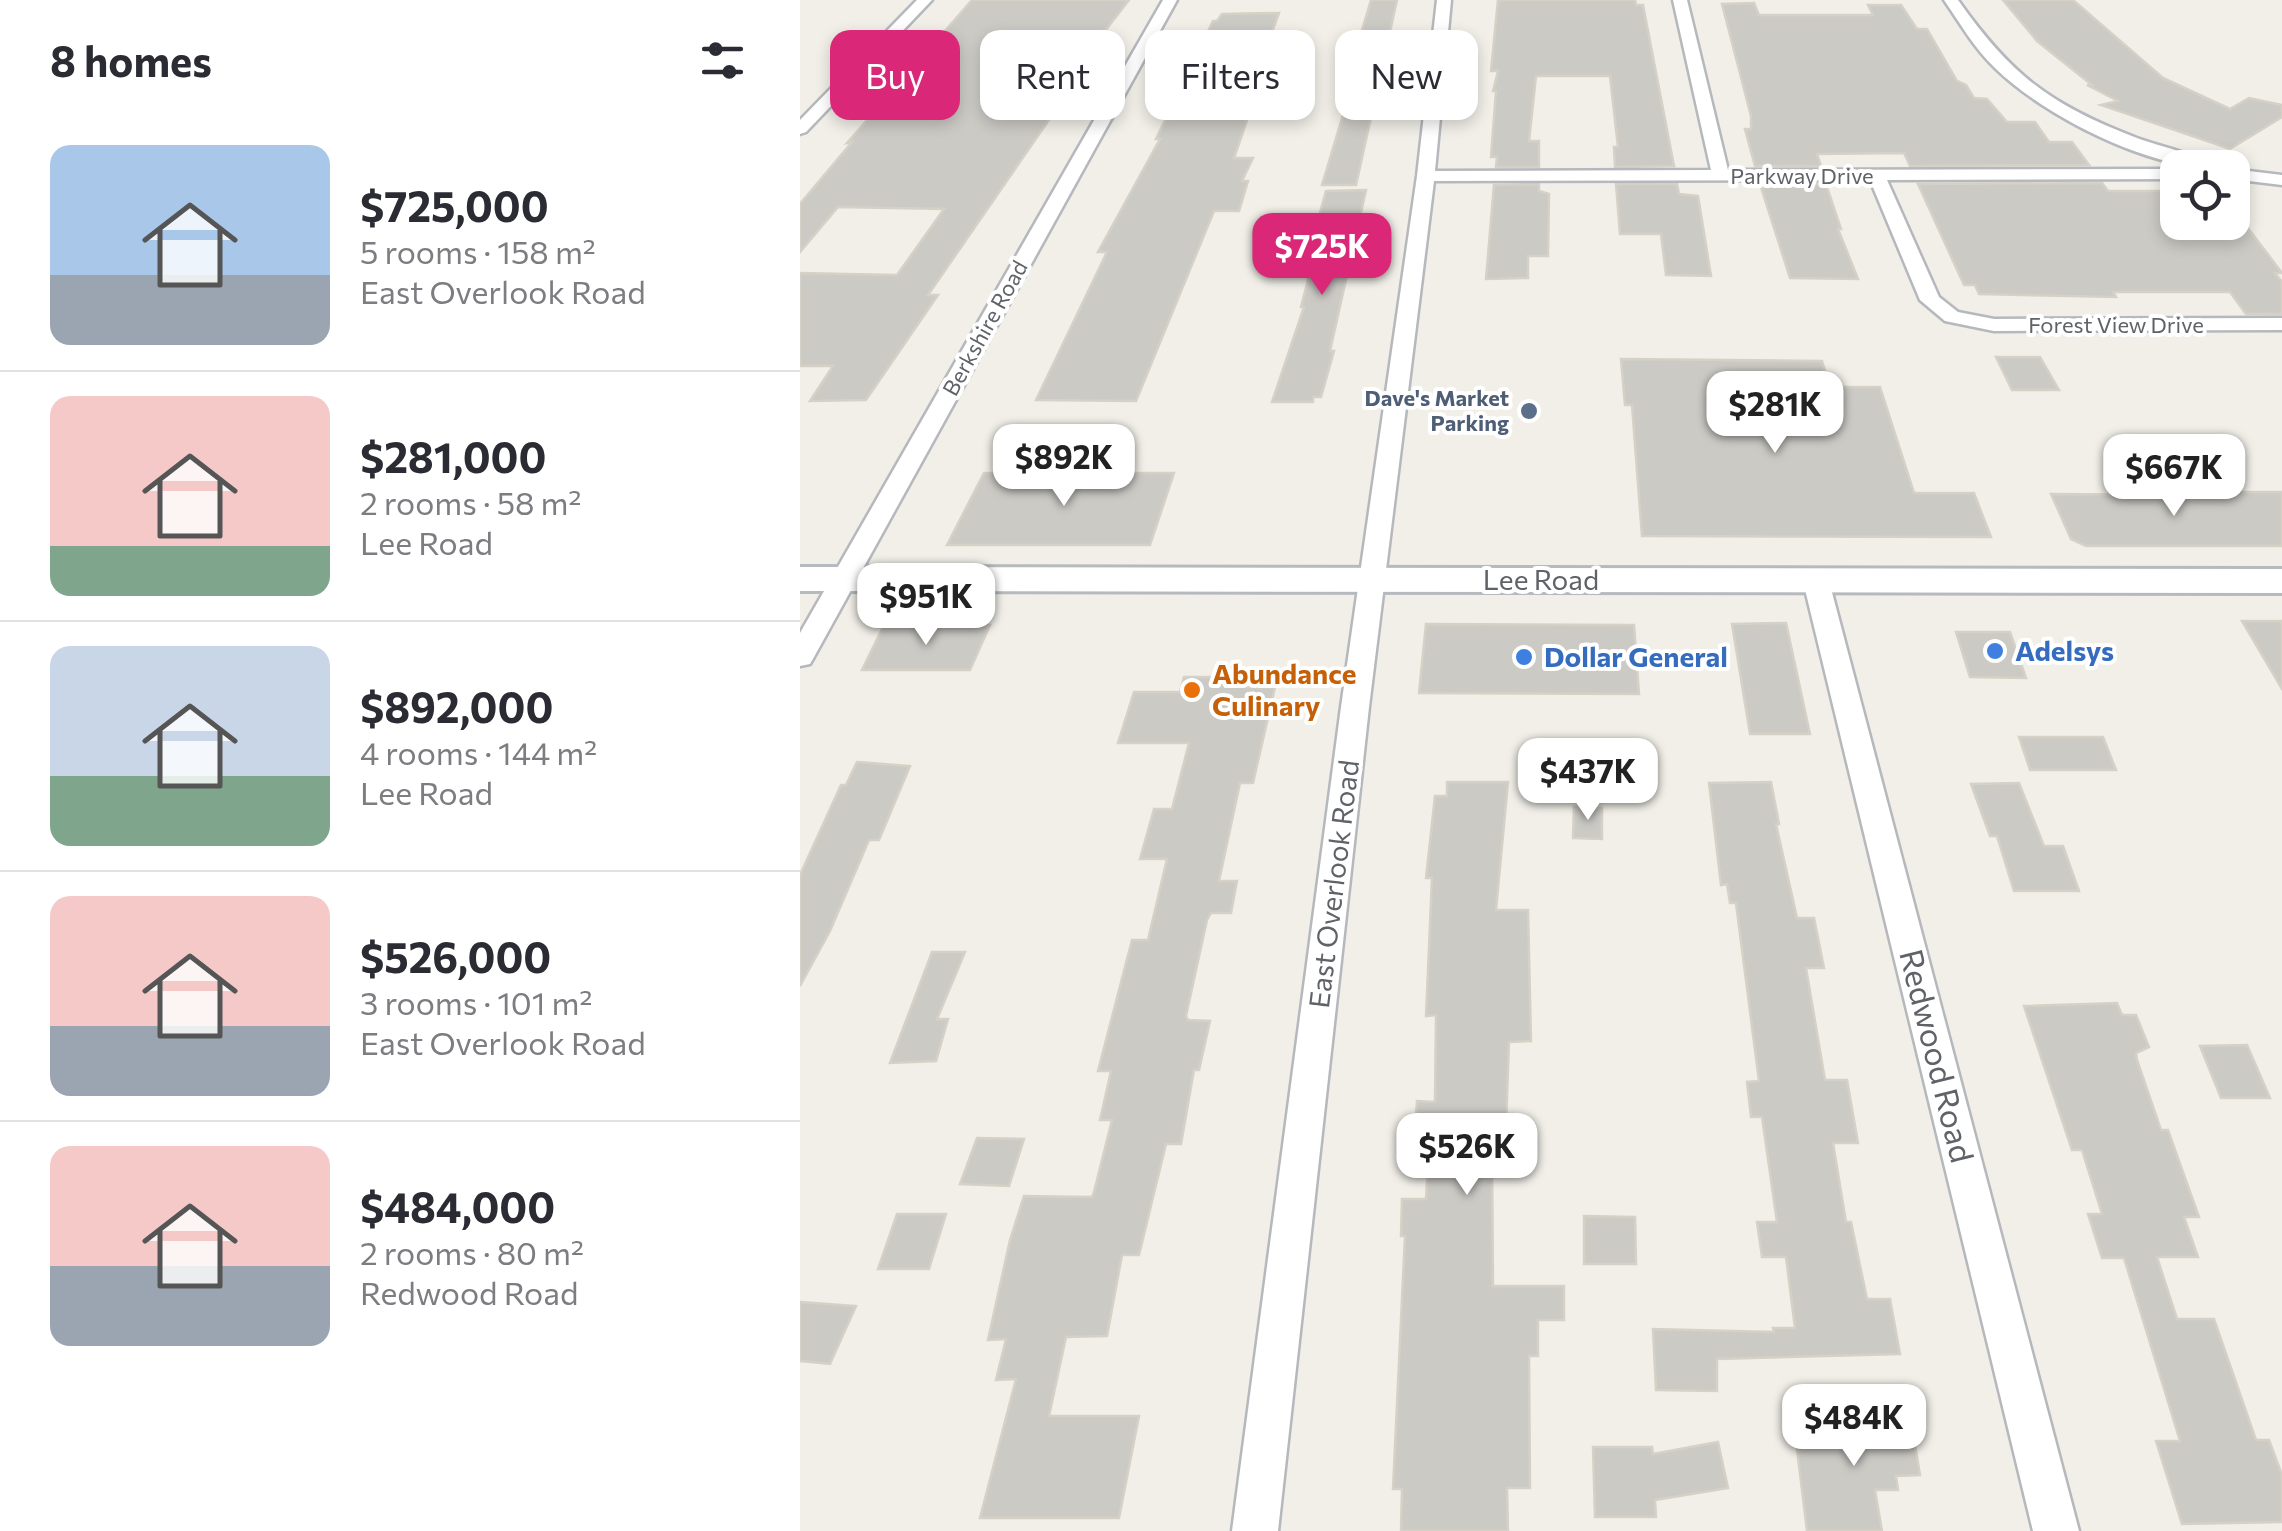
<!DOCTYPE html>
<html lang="en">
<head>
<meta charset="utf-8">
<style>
	body { margin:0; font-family:Commissioner,sans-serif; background:#f2f2f3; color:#2b2b33; height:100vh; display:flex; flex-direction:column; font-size:38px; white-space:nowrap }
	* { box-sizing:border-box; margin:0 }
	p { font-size:32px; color:#7c7c81 }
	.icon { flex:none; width:55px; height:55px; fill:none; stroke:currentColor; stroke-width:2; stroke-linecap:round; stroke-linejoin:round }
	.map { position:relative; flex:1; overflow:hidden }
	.panel { display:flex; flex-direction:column; background:#fff; width:800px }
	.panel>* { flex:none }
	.guide { position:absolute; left:30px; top:30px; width:950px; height:90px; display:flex; gap:20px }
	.buttons { position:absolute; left:1360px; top:150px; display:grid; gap:20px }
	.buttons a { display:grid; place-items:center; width:90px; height:90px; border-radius:20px; background:#fff; box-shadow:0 5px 15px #0003; font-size:50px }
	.price { position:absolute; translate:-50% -85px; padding:0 22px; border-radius:20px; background:#fff; color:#222; font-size:32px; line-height:65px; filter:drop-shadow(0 2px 5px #0008) }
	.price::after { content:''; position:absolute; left:50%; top:60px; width:30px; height:22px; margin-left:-15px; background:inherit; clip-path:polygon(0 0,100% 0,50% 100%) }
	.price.current { background:#db2777; color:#fff }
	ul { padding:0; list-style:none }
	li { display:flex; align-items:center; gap:30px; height:250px; padding:0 50px }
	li+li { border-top:2px solid #e1e1e2 }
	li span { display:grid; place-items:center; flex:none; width:280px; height:200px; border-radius:20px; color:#555 }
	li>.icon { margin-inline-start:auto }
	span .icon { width:120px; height:120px; fill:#fffc; stroke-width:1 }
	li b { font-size:42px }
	h2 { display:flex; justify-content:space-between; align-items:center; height:120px; padding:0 50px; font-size:42px }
	.chip { padding:0 35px; border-radius:20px; background:#fff; box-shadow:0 5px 15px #0003; font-size:35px; line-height:90px }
	.chip.current { background:#db2777; color:#fff }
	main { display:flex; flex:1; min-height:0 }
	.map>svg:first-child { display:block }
</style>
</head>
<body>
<main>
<section class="panel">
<h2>8 homes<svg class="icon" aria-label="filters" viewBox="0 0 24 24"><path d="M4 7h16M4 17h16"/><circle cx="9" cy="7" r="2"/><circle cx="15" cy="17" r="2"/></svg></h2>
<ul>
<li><span style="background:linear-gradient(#a9c7e8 65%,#9aa5b1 0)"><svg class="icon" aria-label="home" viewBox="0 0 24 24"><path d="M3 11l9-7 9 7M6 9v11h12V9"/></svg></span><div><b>$725,000</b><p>5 rooms · 158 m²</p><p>East Overlook Road</p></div></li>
<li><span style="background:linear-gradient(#f6c9c9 75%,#7fa58c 0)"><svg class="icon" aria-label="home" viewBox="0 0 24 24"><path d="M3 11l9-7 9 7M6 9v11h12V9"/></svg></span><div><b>$281,000</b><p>2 rooms · 58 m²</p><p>Lee Road</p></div></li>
<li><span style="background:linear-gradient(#c9d6e8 65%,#7fa58c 0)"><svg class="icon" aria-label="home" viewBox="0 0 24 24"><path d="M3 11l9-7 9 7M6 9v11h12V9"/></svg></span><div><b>$892,000</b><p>4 rooms · 144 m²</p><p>Lee Road</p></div></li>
<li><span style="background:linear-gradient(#f6c9c9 65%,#9aa5b1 0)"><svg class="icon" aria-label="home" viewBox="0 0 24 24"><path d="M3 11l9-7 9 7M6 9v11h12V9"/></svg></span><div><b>$526,000</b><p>3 rooms · 101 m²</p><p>East Overlook Road</p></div></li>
<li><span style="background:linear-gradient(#f6c9c9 60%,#9aa5b1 0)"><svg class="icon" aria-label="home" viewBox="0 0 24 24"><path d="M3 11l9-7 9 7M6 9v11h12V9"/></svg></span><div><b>$484,000</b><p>2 rooms · 80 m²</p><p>Redwood Road</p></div></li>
</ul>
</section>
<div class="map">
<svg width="1482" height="1531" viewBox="0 0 1482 1531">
	<rect width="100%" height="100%" fill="#f1efe8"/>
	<g fill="#cccac5" stroke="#d6d1c6" stroke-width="2.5">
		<path d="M 172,0 L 329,0 L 291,49 L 298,49 L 128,295 L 138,295 L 66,400 L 10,401 L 33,366 L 0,366 L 0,273 L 97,275 L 144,209 L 38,207 L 0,252 L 0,204 L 52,142 L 47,143 Z"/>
		<path d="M 571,0 L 597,0 L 556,185 L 522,185 L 545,108 L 539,108 Z"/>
		<path d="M 698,0 L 835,0 L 836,5 L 843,5 L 874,166 L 815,167 L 814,147 L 818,147 L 810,76 L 736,76 L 729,141 L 739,141 L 739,167 L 696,167 L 697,157 L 691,157 L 696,91 L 693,91 L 698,71 L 691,71 Z"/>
		<path d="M 1203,0 L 1273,0 L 1363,78 L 1430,109 L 1449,98 L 1482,105 L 1482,117 L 1430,149 L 1301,105 L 1318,101 L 1287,85 L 1292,85 L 1237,41 Z"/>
		<path d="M 954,3 L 959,15 L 1073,15 L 1068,5 L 1101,5 L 1117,29 L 1127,29 L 1157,81 L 1166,85 L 1174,98 L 1187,99 L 1207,122 L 1235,122 L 1249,142 L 1272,142 L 1289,165 L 1110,166 L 1104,153 L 1017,154 L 1021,166 L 955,166 L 945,129 L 951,129 L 951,116 L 922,4 Z"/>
		<path d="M 479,13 L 472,32 L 500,32 L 475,94 L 456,94 L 434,158 L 453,158 L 442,181 L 448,181 L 439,211 L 414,211 L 336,401 L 236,400 L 307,252 L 298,252 L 360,139 L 356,139 L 413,21 L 417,21 L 422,14 Z"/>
		<path d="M 1302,183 L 1308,191 L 1378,191 L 1378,222 L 1432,222 L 1432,207 L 1482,273 L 1475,273 L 1482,282 L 1482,314 L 1446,314 L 1430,292 L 1313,292 L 1316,297 L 1179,294 L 1175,285 L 1164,285 L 1118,184 Z"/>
		<path d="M 739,184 L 739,191 L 749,194 L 748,256 L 728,256 L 728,278 L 686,279 L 694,185 Z"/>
		<path d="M 816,184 L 877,184 L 879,194 L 898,196 L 911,276 L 866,275 L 861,234 L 820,234 Z"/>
		<path d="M 960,184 L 1026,184 L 1041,229 L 1038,229 L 1058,279 L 990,278 Z"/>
		<path d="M 566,190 L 530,351 L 534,351 L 521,397 L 513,397 L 513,402 L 472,402 L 504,307 L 501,307 L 514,257 L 508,257 L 526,191 Z"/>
		<path d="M 1196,357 L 1240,357 L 1259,390 L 1212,390 Z"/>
		<path d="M 821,359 L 1022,361 L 1030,387 L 1080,387 L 1114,493 L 1174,493 L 1191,537 L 842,536 L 832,405 L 825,405 Z"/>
		<path d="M 184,473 L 374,473 L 350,545 L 147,545 Z"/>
		<path d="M 1395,492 L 1482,492 L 1482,546 L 1286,546 L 1271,539 L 1251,494 L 1397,495 Z"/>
		<path d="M 1442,621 L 1482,621 L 1482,689 Z"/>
		<path d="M 986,623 L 1010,734 L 950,734 L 932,624 Z"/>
		<path d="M 626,624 L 834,625 L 839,694 L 619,693 Z"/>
		<path d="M 84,625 L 190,625 L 170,670 L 62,670 Z"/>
		<path d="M 1156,632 L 1210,632 L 1226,678 L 1170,677 Z"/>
		<path d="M 384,677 L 450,677 L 448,687 L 475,687 L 453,783 L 440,783 L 419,881 L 437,881 L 431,913 L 411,913 L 407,920 L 386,1016 L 388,1020 L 410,1021 L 399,1070 L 394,1070 L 381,1144 L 366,1144 L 339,1255 L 322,1255 L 307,1336 L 266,1337 L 249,1416 L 339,1416 L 319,1518 L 180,1518 L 216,1379 L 196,1380 L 206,1339 L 188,1340 L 210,1240 L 224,1196 L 292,1197 L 294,1192 L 312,1120 L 300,1120 L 311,1071 L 298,1071 L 332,940 L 348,940 L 367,859 L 340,859 L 354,809 L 372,809 L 389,743 L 318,743 L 334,692 L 380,692 Z"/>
		<path d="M 1219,737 L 1303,737 L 1316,770 L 1230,770 Z"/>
		<path d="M 57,762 L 110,766 L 79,840 L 69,840 L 30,931 L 0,986 L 0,875 L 41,785 L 46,785 Z"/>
		<path d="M 647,782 L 708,782 L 696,910 L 728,910 L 731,1041 L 709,1042 L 705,1152 L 692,1152 L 693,1286 L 764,1286 L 764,1320 L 738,1320 L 738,1356 L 729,1356 L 730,1488 L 707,1488 L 708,1531 L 601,1531 L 602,1489 L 593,1489 L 605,1236 L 601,1236 L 602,1199 L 626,1199 L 630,1130 L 615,1130 L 617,1101 L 635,1102 L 636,1015 L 626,1016 L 632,878 L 626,878 L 635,796 L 647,796 Z"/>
		<path d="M 971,782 L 979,824 L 976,824 L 997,918 L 1014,918 L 1024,968 L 1006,968 L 1025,1080 L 1047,1080 L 1058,1143 L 1033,1143 L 1046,1222 L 1051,1222 L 1067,1299 L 1090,1299 L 1100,1354 L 917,1359 L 917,1391 L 856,1390 L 853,1329 L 974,1332 L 973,1328 L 995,1328 L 986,1257 L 962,1257 L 957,1222 L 977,1222 L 962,1117 L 951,1117 L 947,1082 L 959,1081 L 936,903 L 930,903 L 927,884 L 921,885 L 909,783 Z"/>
		<path d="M 1219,783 L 1244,846 L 1263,846 L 1279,891 L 1214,891 L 1197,836 L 1190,836 L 1171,784 Z"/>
		<path d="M 774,807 L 802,808 L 802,839 L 773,838 Z"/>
		<path d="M 132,952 L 165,952 L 137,1019 L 148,1019 L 136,1061 L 90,1063 Z"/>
		<path d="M 1317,1003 L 1322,1015 L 1336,1015 L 1349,1047 L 1336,1053 L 1337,1060 L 1361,1130 L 1368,1130 L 1399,1217 L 1384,1217 L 1398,1257 L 1357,1257 L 1377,1319 L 1414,1319 L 1456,1440 L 1469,1440 L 1482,1475 L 1482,1522 L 1382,1524 L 1356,1441 L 1380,1441 L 1324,1258 L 1302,1258 L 1288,1214 L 1302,1214 L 1282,1150 L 1272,1150 L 1224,1006 Z"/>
		<path d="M 1447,1045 L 1470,1098 L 1421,1098 L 1400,1046 Z"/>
		<path d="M 177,1138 L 224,1139 L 209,1186 L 160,1184 Z"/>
		<path d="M 97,1214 L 146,1214 L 129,1269 L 78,1269 Z"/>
		<path d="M 784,1216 L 835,1217 L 836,1264 L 784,1264 Z"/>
		<path d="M 0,1302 L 56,1306 L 30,1364 L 0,1361 Z"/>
		<path d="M 1094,1410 L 1109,1410 L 1120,1475 L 1096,1476 L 1098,1490 L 1075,1490 L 1082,1531 L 1007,1531 L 996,1441 L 1014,1441 L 1012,1425 Z"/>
		<path d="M 918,1442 L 928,1488 L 855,1500 L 856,1517 L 795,1517 L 793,1447 L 852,1447 L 853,1454 Z"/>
	</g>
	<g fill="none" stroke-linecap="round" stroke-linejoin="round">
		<defs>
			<g id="street">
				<path d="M 117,0 L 132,0 L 6,132 L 0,134 L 0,120 Z"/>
				<path d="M 363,0 L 377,0 L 14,657 L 10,664 L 0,666 L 0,633 Z"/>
				<path d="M 637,0 L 651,0 L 635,171 L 911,170 L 873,0 L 887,0 L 928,170 L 1378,169 L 1378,179 L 1087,180 L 1139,297 L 1158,312 L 1194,319 L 1482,318 L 1482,330 L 1194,331 L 1145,321 L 1120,300 L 1070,180 L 634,181 L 569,707 L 478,1531 L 432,1531 L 541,707 L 617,176 Z"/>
				<path d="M 1144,0 L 1158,0 C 1211,75 1250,105 1337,138 C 1361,147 1395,153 1415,168 C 1347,168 1244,116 1195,68 C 1174,48 1160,23 1144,0 Z"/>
				<path d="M 1432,169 L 1482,175 L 1482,185 L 1432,179 Z"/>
				<path d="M 1016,573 L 1029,581 L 1279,1531 L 1233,1531 L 1003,581 Z"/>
			</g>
			<path id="secondary" d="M 0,567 L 1482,569 L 1482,593 L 0,591 Z"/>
		</defs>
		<use href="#street" stroke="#b5b8bc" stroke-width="5"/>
		<use href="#secondary" stroke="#b6babf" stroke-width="6"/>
		<use href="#street" fill="#fff" fill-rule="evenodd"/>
		<use href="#secondary" fill="#fff" fill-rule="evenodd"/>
	</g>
	<circle fill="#5c6f8a" stroke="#fff" stroke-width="4" cx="729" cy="411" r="10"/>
	<g fill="#3f7fe0" stroke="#fff" stroke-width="4">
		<circle cx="1195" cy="651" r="10"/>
		<circle cx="724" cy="657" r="10"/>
	</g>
	<circle fill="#e8710a" stroke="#fff" stroke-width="4" cx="392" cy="690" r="10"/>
	<g text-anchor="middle" stroke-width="8" stroke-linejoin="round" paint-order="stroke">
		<g font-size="22" fill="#5f6368" stroke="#fff">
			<text x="1002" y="184">Parkway Drive</text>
			<text x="1316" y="333">Forest View Drive</text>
			<text transform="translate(185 328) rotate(-61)" y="8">Berkshire Road</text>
		</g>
		<g font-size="22" font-weight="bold" fill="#4e5e75" stroke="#fff" text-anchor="end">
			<text x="709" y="406">Dave's Market<tspan x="709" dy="25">Parking</tspan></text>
		</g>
		<g font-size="28" fill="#5f6368" stroke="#fff">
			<text x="741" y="590">Lee Road</text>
			<text transform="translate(534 884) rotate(-83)" y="10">East Overlook Road</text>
		</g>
		<g font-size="28" font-weight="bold" fill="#366cbe" stroke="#fff" text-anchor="start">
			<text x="1215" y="661">Adelsys</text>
			<text x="744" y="667">Dollar General</text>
		</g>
		<g font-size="28" font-weight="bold" fill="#c56008" stroke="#fff" text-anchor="start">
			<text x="412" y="684">Abundance<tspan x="412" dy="32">Culinary</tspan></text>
		</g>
		<g font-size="32" fill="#5f6368" stroke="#fff">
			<text transform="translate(1136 1056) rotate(76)" y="11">Redwood Road</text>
		</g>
	</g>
</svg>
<div class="buttons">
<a><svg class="icon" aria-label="locate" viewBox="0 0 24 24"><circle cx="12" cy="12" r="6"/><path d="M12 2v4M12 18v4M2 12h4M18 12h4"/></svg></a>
</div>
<b class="price current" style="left:522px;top:298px">$725K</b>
<b class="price" style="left:975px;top:456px">$281K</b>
<b class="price" style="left:264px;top:509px">$892K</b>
<b class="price" style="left:1374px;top:519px">$667K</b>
<b class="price" style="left:126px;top:648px">$951K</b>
<b class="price" style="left:788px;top:823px">$437K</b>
<b class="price" style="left:667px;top:1198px">$526K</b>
<b class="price" style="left:1054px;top:1469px">$484K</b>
<div class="guide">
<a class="chip current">Buy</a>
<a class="chip">Rent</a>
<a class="chip">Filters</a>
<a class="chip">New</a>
</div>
</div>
</main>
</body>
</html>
